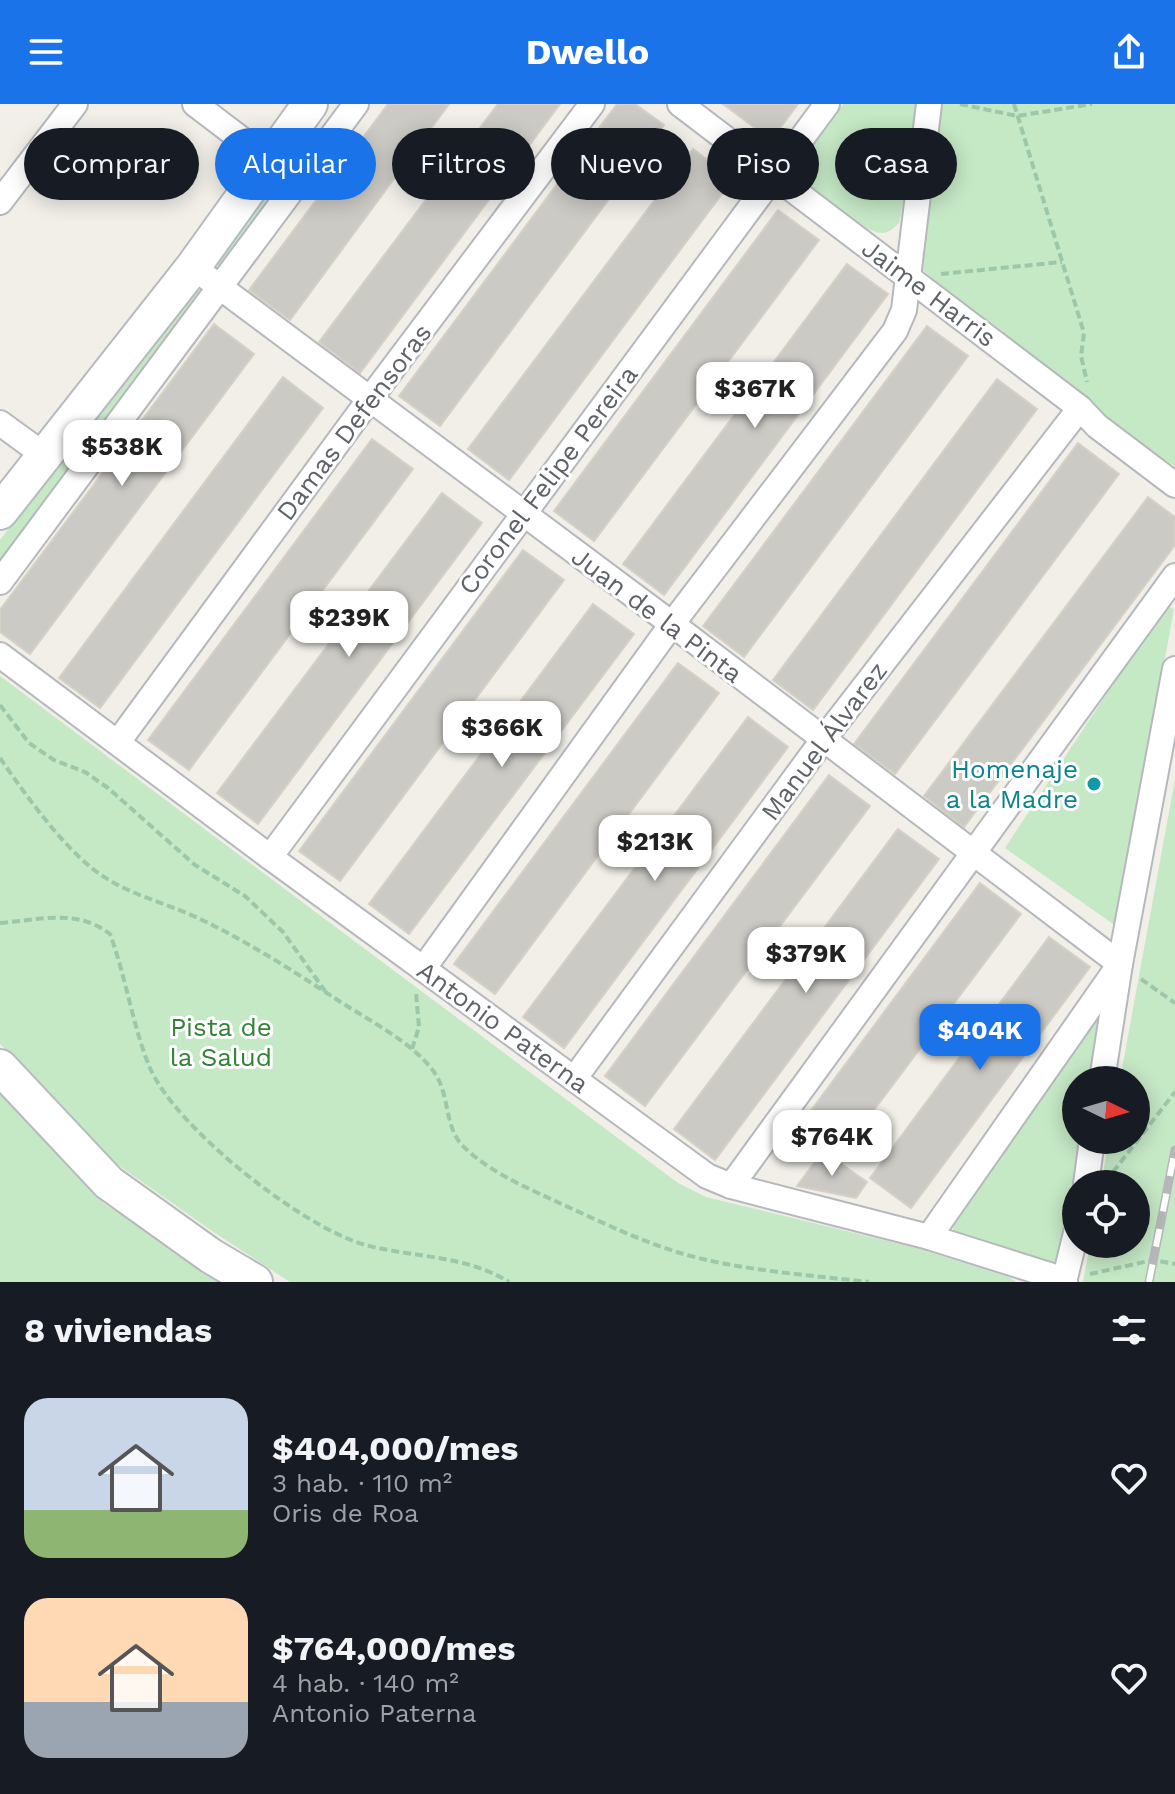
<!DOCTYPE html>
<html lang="es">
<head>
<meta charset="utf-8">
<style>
	body { margin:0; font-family:"Work Sans",sans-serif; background:#20242c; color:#f1f3f6; height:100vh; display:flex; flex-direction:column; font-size:30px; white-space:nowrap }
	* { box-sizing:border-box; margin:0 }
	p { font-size:26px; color:#9ea1a6 }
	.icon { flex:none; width:44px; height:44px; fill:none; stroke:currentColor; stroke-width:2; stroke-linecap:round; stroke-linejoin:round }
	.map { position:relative; height:1178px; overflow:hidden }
	.panel { display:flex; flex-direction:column; background:#171b24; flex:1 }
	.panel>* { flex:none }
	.hud { position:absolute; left:24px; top:24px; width:1128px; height:72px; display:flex; gap:16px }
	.needle { width:52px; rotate:95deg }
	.fabs { position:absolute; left:1062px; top:962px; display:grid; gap:16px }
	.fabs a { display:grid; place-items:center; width:88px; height:88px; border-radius:50%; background:#171b24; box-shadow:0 4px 20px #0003; font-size:40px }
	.price { position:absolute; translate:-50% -68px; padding:0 18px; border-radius:16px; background:#fff; color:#222; font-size:26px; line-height:52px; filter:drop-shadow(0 2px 4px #0008) }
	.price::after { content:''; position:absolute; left:50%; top:48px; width:24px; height:18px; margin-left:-12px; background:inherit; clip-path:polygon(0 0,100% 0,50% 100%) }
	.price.current { background:#1a73e8; color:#fff }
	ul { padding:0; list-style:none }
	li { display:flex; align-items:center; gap:24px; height:200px; padding:0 24px }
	li span { display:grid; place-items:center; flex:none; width:224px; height:160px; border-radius:24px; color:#555 }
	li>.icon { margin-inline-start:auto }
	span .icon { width:96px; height:96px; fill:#fffc; stroke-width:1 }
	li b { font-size:34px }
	h2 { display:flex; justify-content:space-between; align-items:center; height:96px; padding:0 24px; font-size:34px }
	.pill { padding:0 28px; border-radius:36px; background:#171b24; box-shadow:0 4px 20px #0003; font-size:28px; line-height:72px }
	.pill.current { background:#1a73e8; color:#fff }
	header { display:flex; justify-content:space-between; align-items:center; height:104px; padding:0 24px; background:#1a73e8; color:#fff; font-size:36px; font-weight:700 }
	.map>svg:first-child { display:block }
</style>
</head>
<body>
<header><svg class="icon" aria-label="menu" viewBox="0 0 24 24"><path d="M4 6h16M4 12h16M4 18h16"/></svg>Dwello<svg class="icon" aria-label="share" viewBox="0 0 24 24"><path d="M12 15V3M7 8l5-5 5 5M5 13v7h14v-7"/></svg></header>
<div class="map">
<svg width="1175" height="1178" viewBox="0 0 1175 1178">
	<rect width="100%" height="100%" fill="#f1efe8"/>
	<g fill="#c5e8c5">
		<path d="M 843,0 L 922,0 L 899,119 C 894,124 890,128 883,129 C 864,130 819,89 802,77 L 798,69 L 801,59 Z"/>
		<path d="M 943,0 L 1175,0 L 1175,362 L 1155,350 L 935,177 L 921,164 L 920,140 Z"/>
		<path d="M 295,53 L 303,60 L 222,166 L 215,158 Z"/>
		<path d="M 194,186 L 201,187 L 203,192 L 0,457 L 0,436 Z"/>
		<path d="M 1165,501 L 1174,505 L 1116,822 L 1005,744 Z"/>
		<path d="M 0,572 L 678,1079 L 706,1093 L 920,1145 L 1009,1173 L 1016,1178 L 290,1178 L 212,1127 L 114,1058 L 0,940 Z"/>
		<path d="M 1175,675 L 1175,1178 L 1083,1178 L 1090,1140 L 1136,1140 L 1136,1080 L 1101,1080 L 1109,1036 L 1136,1036 L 1136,976 L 1120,976 Z"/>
		<path d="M 1094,916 L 1100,918 L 1095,976 L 1076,976 L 1076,1036 L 1083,1036 L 1060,1152 L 1056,1160 L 1047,1164 L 955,1129 L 953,1124 L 957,1109 Z"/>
		<path d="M 0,990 L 103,1099 L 228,1178 L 0,1178 Z"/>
	</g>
	<g fill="#cccac5" stroke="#d6d1c6" stroke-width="2">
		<path d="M 388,0 L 449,0 L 290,216 L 249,186 Z"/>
		<path d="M 498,0 L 560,0 L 360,269 L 319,238 Z"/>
		<path d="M 617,0 L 635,0 L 664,21 L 440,322 L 399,292 Z"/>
		<path d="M 723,0 L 798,0 L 777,28 L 763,30 Z"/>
		<path d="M 693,45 L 733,75 L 509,376 L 468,345 Z"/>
		<path d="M 778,106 L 819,136 L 594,437 L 554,407 Z"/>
		<path d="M 847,160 L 888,190 L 664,491 L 623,460 Z"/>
		<path d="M 214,220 L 254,250 L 30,550 L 0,528 L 0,506 Z"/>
		<path d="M 927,222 L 968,252 L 744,553 L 703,522 Z"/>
		<path d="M 283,273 L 323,304 L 100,604 L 59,574 Z"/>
		<path d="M 997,275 L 1037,305 L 813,606 L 773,576 Z"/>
		<path d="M 372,335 L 413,365 L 189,666 L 148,636 Z"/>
		<path d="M 1078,339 L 1119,370 L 895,670 L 854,640 Z"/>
		<path d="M 442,389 L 482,419 L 258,720 L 217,689 Z"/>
		<path d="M 1148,393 L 1175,413 L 1175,441 L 964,723 L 924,692 Z"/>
		<path d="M 523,446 L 564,476 L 340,777 L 299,747 Z"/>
		<path d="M 593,500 L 634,530 L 409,830 L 369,800 Z"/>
		<path d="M 678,559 L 719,589 L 495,890 L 454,860 Z"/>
		<path d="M 748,613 L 788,643 L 564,944 L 523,913 Z"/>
		<path d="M 829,671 L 870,702 L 645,1002 L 605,972 Z"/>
		<path d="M 898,725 L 939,755 L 715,1056 L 674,1025 Z"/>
		<path d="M 980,779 L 1021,810 L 841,1050 L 801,1020 Z"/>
		<path d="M 1049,833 L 1090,863 L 911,1104 L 870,1074 Z"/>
		<path d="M 823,1047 L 867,1078 L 856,1094 L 797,1082 Z"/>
	</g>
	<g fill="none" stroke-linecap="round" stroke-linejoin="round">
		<defs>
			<g id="street">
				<path d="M 195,0 L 270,57"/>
				<path d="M 680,0 L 1080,304 L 1097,322 L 1175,381"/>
				<path d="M 0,98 L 75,0"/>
				<path d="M 193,163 L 672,520 L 1120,860 L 929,1133"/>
				<path d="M 0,319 L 44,351"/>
				<path d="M 0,478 L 356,0"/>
				<path d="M 0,551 L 270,753 L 707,1072 L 731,1082 L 929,1133 L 1065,1176"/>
				<path d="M 118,638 L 369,296 L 592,0"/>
				<path d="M 270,753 L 827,0"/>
				<path d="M 423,865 L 672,520 L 895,227 L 904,206 L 929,0"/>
				<path d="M 574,975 L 823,636 L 1080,304"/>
				<path d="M 1102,976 L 1120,860 L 1175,565"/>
				<path d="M 1086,1080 L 1092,1036"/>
				<path d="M 731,1082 L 1175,472"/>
				<path d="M 1064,1178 L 1076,1129"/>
			</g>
			<g id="secondary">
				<path d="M 0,408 L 193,163 L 310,0"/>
				<path d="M 0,963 L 109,1079 L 211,1152 L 255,1178"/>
			</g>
		</defs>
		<use href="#street" stroke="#b5b8bc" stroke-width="28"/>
		<use href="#secondary" stroke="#b6babf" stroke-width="38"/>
		<g stroke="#9cc7a9" stroke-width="4" stroke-dasharray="8 4" stroke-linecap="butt">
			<path d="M 960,0 L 1017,12 L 1092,0"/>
			<path d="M 1014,0 L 1084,229 L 1081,252 L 1087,278"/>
			<path d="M 941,170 L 1062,158"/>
			<path d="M 0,601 L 29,639 L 54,656 L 85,668 L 108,684 L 195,761 L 245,792 L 283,828 L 325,887"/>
			<path d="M 0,654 C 25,690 59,738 93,765 C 126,791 166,798 202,816 C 248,838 290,865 333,893 C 364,914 412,937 434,968 C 450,990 444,1022 462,1041 C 486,1066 523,1082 555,1097 C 595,1115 635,1135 677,1148 C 734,1166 809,1171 869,1178"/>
			<path d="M 0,819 C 40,816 76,804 110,830 C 126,873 133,924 150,964 C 176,1024 300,1121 362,1140 C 411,1154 464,1150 509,1178"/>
			<path d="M 1141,875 L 1175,899"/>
			<path d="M 412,945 L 419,923 L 416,889"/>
			<path d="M 1113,1068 L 1175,988"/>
			<path d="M 1090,1170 L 1153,1156 L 1175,1160"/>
		</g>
		<use href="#street" stroke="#fff" stroke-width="24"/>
		<use href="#secondary" stroke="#fff" stroke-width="34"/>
		<defs>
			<path id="rail" d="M 1149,1178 L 1175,1046"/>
		</defs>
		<use href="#rail" stroke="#b6b7b8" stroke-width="9"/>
		<use href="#rail" stroke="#fff" stroke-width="6" stroke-dasharray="18" stroke-linecap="butt"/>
	</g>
	<circle fill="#0f9aa8" stroke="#fff" stroke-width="3" cx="1094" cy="680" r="8"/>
	<g text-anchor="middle" stroke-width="6" stroke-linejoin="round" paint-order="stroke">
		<g font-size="26" fill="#5f6368" stroke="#fff">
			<text transform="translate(929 189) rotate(37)" y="9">Jaime Harris</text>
			<text transform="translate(354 318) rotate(-53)" y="9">Damas Defensoras</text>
			<text transform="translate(548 376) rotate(-53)" y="9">Coronel Felipe Pereira</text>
			<text transform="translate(657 511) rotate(37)" y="9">Juan de la Pinta</text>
			<text transform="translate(824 637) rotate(-53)" y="9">Manuel Álvarez</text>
			<text transform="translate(503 923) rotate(36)" y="9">Antonio Paterna</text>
		</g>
		<g font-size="26" fill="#0d838f" stroke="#fff" text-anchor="end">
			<text x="1078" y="674">Homenaje<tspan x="1078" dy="30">a la Madre</tspan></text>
		</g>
		<g font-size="26" fill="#348238" stroke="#fff">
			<text x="221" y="932">Pista de<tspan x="221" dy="30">la Salud</tspan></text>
		</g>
	</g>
</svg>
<div class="fabs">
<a><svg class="needle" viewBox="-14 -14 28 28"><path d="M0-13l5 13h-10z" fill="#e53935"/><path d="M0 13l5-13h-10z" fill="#9ea1a6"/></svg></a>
<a><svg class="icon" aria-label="locate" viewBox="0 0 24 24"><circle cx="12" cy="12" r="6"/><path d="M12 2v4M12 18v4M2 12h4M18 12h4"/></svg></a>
</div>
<b class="price" style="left:755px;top:326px">$367K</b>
<b class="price" style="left:122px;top:384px">$538K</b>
<b class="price" style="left:349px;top:555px">$239K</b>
<b class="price" style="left:502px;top:665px">$366K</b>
<b class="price" style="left:655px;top:779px">$213K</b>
<b class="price" style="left:806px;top:891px">$379K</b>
<b class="price current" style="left:980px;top:968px">$404K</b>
<b class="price" style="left:832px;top:1074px">$764K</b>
<div class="hud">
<a class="pill">Comprar</a>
<a class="pill current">Alquilar</a>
<a class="pill">Filtros</a>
<a class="pill">Nuevo</a>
<a class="pill">Piso</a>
<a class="pill">Casa</a>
</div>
</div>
<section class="panel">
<h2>8 viviendas<svg class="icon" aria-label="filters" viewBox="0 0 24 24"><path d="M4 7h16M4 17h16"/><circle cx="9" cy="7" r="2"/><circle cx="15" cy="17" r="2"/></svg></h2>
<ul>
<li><span style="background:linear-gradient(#c9d6e8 70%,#8fb573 0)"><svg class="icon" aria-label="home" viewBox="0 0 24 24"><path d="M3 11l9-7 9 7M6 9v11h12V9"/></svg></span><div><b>$404,000/mes</b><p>3 hab. · 110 m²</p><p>Oris de Roa</p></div><svg class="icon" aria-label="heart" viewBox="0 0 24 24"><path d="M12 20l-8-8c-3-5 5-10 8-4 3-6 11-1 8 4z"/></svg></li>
<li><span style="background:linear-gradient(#ffd9b3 65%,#9aa5b1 0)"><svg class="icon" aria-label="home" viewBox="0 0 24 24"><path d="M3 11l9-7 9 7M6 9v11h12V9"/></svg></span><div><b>$764,000/mes</b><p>4 hab. · 140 m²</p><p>Antonio Paterna</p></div><svg class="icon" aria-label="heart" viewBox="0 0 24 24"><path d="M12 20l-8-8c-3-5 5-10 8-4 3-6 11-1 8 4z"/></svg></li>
</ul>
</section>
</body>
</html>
